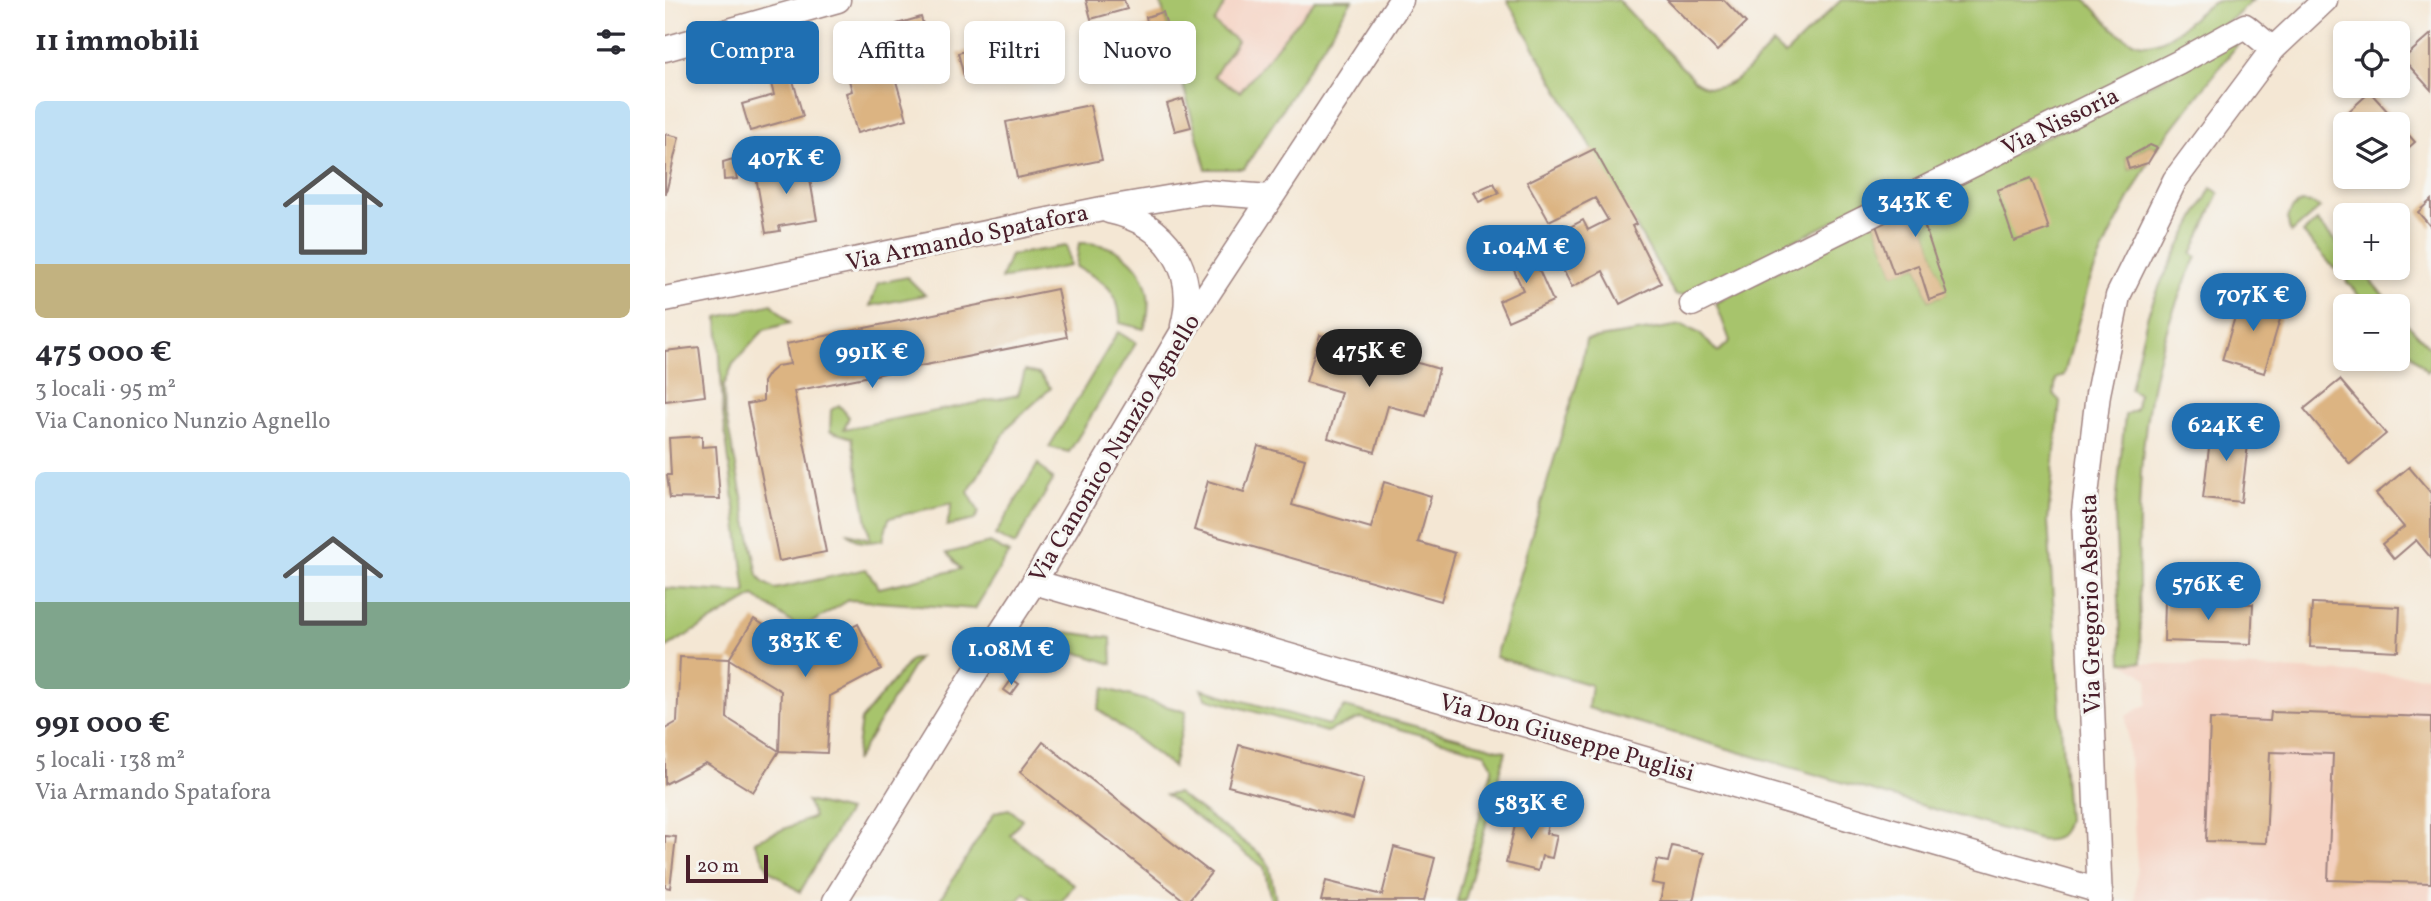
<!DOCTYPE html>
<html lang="it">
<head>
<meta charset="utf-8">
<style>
	body { margin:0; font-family:Vollkorn,serif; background:#f2f2f3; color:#2b2b33; height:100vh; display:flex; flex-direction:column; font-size:26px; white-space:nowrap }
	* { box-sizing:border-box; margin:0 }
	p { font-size:23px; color:#7c7c81 }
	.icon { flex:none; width:38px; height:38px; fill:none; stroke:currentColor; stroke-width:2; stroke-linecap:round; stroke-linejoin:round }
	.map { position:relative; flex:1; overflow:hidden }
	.details { display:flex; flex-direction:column; background:#fff; width:665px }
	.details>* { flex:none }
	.banner { position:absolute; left:21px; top:21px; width:665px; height:63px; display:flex; gap:14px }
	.buttons { position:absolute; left:1668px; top:21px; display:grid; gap:14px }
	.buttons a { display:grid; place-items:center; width:77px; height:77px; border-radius:10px; background:#fff; box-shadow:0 4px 10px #0003; font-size:35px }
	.scale { position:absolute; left:21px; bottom:18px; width:82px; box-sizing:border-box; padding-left:7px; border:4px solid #4a1f2b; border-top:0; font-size:19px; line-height:24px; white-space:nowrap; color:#4a1f2b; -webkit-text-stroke:5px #f6f6f2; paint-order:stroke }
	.price { position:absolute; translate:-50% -60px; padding:0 16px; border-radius:24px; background:#1f6fb2; color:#fff; font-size:23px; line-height:46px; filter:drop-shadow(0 2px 4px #0008) }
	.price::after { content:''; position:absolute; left:50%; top:42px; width:21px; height:16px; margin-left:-10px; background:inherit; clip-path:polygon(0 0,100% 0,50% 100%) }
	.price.on { background:#222; color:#fff }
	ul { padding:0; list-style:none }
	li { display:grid; align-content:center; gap:14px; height:371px; padding:0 35px }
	li span { display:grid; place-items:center; height:217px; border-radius:10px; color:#555 }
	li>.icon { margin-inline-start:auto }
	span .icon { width:126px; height:126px; fill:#fffc; stroke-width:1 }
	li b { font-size:30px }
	h2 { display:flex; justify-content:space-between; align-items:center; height:84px; padding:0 35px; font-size:30px }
	.tag { padding:0 24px; border-radius:10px; background:#fff; box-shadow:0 4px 10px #0003; font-size:24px; line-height:63px }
	.tag.on { background:#1f6fb2; color:#fff }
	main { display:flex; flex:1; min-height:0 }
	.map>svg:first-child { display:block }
</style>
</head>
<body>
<main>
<section class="details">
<h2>11 immobili<svg class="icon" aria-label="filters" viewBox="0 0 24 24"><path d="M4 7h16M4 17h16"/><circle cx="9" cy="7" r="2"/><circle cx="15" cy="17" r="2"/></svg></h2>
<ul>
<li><span style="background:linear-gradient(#bfe0f5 75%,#c2b280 0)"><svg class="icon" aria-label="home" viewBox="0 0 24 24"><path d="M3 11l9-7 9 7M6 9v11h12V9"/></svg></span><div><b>475 000 €</b><p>3 locali · 95 m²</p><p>Via Canonico Nunzio Agnello</p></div></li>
<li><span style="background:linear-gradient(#bfe0f5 60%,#7fa58c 0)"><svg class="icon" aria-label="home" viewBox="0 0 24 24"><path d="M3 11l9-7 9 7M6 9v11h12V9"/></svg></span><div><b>991 000 €</b><p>5 locali · 138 m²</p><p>Via Armando Spatafora</p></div></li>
</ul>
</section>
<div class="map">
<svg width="1766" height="901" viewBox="0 0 1766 901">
	<rect width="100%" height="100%" fill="#f6f6f2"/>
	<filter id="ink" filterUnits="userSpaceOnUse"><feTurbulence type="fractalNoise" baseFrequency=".0143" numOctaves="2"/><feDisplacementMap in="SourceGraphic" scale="14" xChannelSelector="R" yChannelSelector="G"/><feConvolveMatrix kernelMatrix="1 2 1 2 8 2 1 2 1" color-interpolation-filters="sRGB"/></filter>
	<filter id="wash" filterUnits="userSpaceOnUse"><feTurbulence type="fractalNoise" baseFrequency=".00686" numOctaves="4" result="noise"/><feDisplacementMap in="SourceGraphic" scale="28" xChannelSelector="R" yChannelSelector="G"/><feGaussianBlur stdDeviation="1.57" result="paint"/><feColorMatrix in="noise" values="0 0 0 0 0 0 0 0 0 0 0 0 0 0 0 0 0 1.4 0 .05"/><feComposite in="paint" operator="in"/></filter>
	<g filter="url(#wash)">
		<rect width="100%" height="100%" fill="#f4e7d4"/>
		<g fill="#f5d2c2">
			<path d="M 495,0 L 687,0 L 579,169 L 541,169 Z"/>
			<path d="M 1457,662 L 1766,676 L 1766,901 L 1470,901 L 1472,865 L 1461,716 L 1482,704 L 1483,679 Z"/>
		</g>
		<g fill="#a7c46c" stroke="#78724c" stroke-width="2">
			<path d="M 495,0 L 562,0 L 549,23 L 572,41 L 549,76 L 575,92 L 650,0 L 687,0 L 579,169 L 541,169 Z"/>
			<path d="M 842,0 L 953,0 L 1029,80 C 1061,104 1086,65 1108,44 L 1120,55 L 1176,0 L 1421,0 C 1451,31 1472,64 1515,29 C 1526,20 1538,8 1550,2 C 1559,0 1578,0 1588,0 L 1572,15 L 1533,43 L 1019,295 L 1010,295 Z"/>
			<path d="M 1569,42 L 1572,45 L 1492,148 L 1485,145 L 1461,158 L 1464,169 L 1483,163 L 1444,237 L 1424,283 L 1399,375 L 1391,379 L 1389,395 L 1395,401 L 1383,521 L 1402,820 C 1398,836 1391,842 1375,840 L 923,708 L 926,685 L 830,657 L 914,376 L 921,340 L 1017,325 L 1034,333 L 1053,352 L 1065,341 L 1051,303 L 1209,220 L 1229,273 L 1253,265 L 1264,300 L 1281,294 L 1256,215 L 1288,184 Z"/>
			<path d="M 1546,188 L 1554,193 L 1527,254 L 1532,257 C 1465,385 1472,524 1476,663 L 1457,662 L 1450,515 L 1460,415 L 1471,409 L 1473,394 L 1465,389 L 1483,314 L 1497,280 Z"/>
			<path d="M 1637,202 L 1647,203 L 1655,208 L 1626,233 C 1620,218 1623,209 1637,202 Z"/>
			<path d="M 1652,221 L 1680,252 L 1680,268 L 1687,268 L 1677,277 L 1638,233 Z"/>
			<path d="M 414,243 C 464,241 496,281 479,329 L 455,323 C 455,290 438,280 411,267 Z"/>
			<path d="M 402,246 L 405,266 L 336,279 L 345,255 Z"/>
			<path d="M 1695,269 L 1728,306 L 1703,306 L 1681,281 Z"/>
			<path d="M 242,277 L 260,295 L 205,306 L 213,283 Z"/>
			<path d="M 107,304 L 125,323 L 99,330 L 68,364 L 59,385 L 60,412 L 93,575 L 98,582 L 110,589 L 201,569 L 214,588 L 296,569 L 282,553 L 325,543 L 344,553 L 310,609 L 184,600 L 136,629 L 89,596 L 0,648 L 0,588 L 81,593 L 58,414 L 53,317 Z"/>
			<path d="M 1732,313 L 1766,349 L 1766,368 L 1762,372 L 1733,339 Z"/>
			<path d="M 453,332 L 471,343 L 404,452 L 384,447 Z"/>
			<path d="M 360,371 L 374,374 L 386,388 L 344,426 L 303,492 L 314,512 L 309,520 L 282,526 L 287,503 L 224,518 L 218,540 C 203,543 194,545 183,533 L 205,539 L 187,438 L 165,431 L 166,410 L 174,405 L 184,417 L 179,429 L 353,395 Z"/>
			<path d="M 373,464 L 388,480 L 350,545 L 330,535 Z"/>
			<path d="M 400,632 L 446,638 L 447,664 L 377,641 L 387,635 Z"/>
			<path d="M 253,658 L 190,762 L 196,720 L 246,660 Z"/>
			<path d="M 439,688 L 521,712 L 508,767 L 433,709 Z"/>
			<path d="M 536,689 L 664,725 L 680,707 L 841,751 L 800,901 L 792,901 L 827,770 L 827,765 L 820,753 L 696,718 L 661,732 L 541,698 Z"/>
			<path d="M 512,793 L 595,854 L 604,865 L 611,901 L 606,901 L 599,867 L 501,795 Z"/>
			<path d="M 142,801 L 183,811 L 135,892 L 104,870 L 89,841 L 149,817 Z"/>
			<path d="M 344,809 L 357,819 L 345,835 L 409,885 L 397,901 L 371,901 L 360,893 L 353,901 L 274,901 L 330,812 Z"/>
		</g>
		<g id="blocks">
			<g fill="#dcb482">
				<path d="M 421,0 L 459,0 L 462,9 L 426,19 Z"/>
				<path d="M 1002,0 L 1059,0 L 1081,23 L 1052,51 Z"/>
				<path d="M 498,12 L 505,38 L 483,44 L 490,68 L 456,77 L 445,37 L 483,26 L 481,17 Z"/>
				<path d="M 256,17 L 268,60 L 244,67 L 232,24 Z"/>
				<path d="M 1766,34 L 1766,90 L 1738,59 Z"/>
				<path d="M 316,47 L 324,73 L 300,80 L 293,53 Z"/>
				<path d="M 224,57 L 242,119 L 192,133 L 181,93 L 187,91 L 181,69 Z"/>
				<path d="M 122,59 L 138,116 L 85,131 L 77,104 L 109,95 L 101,65 Z"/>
				<path d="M 1705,92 L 1750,142 L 1732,158 L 1732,124 L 1680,124 L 1680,132 L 1672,122 Z"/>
				<path d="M 518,99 L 526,127 L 510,131 L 502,104 Z"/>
				<path d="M 425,105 L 437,160 L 352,178 L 341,122 Z"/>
				<path d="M 0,134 L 14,137 L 1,193 L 0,193 Z"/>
				<path d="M 1485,145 L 1492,148 L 1483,163 L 1464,169 L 1461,158 Z"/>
				<path d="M 929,149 L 971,224 L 967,226 L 996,283 L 955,304 L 938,271 L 907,287 L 882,239 L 918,220 L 923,230 L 943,220 L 930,198 L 884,221 L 862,182 Z"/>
				<path d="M 68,159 L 72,179 L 59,180 L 58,162 Z"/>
				<path d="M 142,162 L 152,220 L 114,226 L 115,231 L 101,233 L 90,171 Z"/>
				<path d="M 1366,178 L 1384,229 L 1349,241 L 1332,190 Z"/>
				<path d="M 829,183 L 834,193 L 814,202 L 809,192 Z"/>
				<path d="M 1288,184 L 1294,201 L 1256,215 L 1282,294 L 1264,300 L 1253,265 L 1229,274 L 1209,220 Z"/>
				<path d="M 1766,200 L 1766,227 L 1753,212 Z"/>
				<path d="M 862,243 L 888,301 L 843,321 L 834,301 L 858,290 L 841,253 Z"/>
				<path d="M 392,289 L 402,337 L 129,391 L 161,552 L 114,561 L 82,404 L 98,401 L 98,382 L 104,373 L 112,366 L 125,364 L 121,344 Z"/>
				<path d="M 1577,294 L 1619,306 L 1599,373 L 1557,360 Z"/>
				<path d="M 655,335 L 774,369 L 761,416 L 723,406 L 710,452 L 663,438 L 676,392 L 641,382 Z"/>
				<path d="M 34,347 L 40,396 L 0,401 L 0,351 Z"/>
				<path d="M 1675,380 L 1721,434 L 1685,464 L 1639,409 Z"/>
				<path d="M 1547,423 L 1585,428 L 1576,502 L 1538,498 Z"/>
				<path d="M 37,436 L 37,447 L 51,446 L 55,499 L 5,498 L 2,475 L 6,475 L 4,438 Z"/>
				<path d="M 593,446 L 640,459 L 627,505 L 706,528 L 719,482 L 766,496 L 753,542 L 790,553 L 776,601 L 529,530 L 543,481 L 579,492 Z"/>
				<path d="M 1744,467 L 1766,493 L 1766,558 L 1751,540 L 1729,559 L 1717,544 L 1739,527 L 1711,494 Z"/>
				<path d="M 1500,600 L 1588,604 L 1586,644 L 1499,641 Z"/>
				<path d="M 1647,603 L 1735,607 L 1733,651 L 1645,647 Z"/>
				<path d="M 89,619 L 142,651 L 193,624 L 216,669 L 165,696 L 162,753 L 114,751 L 116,691 L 64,659 Z"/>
				<path d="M 15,657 L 64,659 L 62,718 L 114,751 L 88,792 L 41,763 L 0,784 L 0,729 L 12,722 Z"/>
				<path d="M 347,679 L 354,684 L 346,695 L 339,690 Z"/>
				<path d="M 1606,712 L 1766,717 L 1766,883 L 1663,880 L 1668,754 L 1605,752 L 1601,843 L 1541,841 L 1545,719 L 1605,721 Z"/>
				<path d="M 378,742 L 546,873 L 523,901 L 520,901 L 355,772 Z"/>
				<path d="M 574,745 L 699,778 L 688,819 L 563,786 Z"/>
				<path d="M 854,809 L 885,816 L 881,833 L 892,835 L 887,858 L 877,856 L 873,871 L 841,863 Z"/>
				<path d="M 0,836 L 11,837 L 5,888 L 0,887 Z"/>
				<path d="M 1007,846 L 1039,853 L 1028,901 L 995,901 L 999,885 L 987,883 L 992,860 L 1003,862 Z"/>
				<path d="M 729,847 L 770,858 L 759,901 L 656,901 L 661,881 L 717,895 Z"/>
			</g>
		</g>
	</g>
	<g filter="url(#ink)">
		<use href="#blocks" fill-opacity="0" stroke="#9f8380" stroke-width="2"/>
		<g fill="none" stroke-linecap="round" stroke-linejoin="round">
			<defs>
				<g id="minor">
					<path d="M 0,49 L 173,0"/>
					<path d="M 444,211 C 501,223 533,269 518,326"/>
					<path d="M 0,299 L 437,209 L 538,192 L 605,197"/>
					<path d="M 1027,304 L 1513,63 L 1580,26 L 1608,49"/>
					<path d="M 369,582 L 1435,891"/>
					<path d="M 170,901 L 307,677 L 369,582 L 515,336 L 736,0"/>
					<path d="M 1435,901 L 1419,512 L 1433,394 L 1453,296 L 1510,180 L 1608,49 L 1660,0"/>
				</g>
			</defs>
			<use href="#minor" stroke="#9f8380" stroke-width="27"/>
			<use href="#minor" stroke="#fff" stroke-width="24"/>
		</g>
	</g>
	<g text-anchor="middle" stroke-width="6" stroke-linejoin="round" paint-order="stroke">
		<g font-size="24" fill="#4a1f2b" stroke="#f6f6f2">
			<text transform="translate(1395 121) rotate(-26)" y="8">Via Nissoria</text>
			<text transform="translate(302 237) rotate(-12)" y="8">Via Armando Spatafora</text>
			<text transform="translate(449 448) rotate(-59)" y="8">Via Canonico Nunzio Agnello</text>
			<text transform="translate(1425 604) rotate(-91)" y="8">Via Gregorio Asbesta</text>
			<text transform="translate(902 737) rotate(16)" y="8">Via Don Giuseppe Puglisi</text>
		</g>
	</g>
</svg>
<div class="buttons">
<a><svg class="icon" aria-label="locate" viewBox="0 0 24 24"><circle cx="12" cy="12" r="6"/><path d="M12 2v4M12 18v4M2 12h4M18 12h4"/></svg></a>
<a><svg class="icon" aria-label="layers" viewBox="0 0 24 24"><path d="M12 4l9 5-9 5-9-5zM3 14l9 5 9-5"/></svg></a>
<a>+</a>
<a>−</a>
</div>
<div class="scale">20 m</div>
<b class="price" style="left:121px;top:196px">407K €</b>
<b class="price" style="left:1250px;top:239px">343K €</b>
<b class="price" style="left:861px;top:285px">1.04M €</b>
<b class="price" style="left:1588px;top:333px">707K €</b>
<b class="price on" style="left:704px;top:389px">475K €</b>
<b class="price" style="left:207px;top:390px">991K €</b>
<b class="price" style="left:1561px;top:463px">624K €</b>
<b class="price" style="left:1543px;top:622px">576K €</b>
<b class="price" style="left:140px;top:679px">383K €</b>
<b class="price" style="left:346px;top:687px">1.08M €</b>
<b class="price" style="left:866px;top:841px">583K €</b>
<div class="banner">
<a class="tag on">Compra</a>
<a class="tag">Affitta</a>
<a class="tag">Filtri</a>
<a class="tag">Nuovo</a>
</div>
</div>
</main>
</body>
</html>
